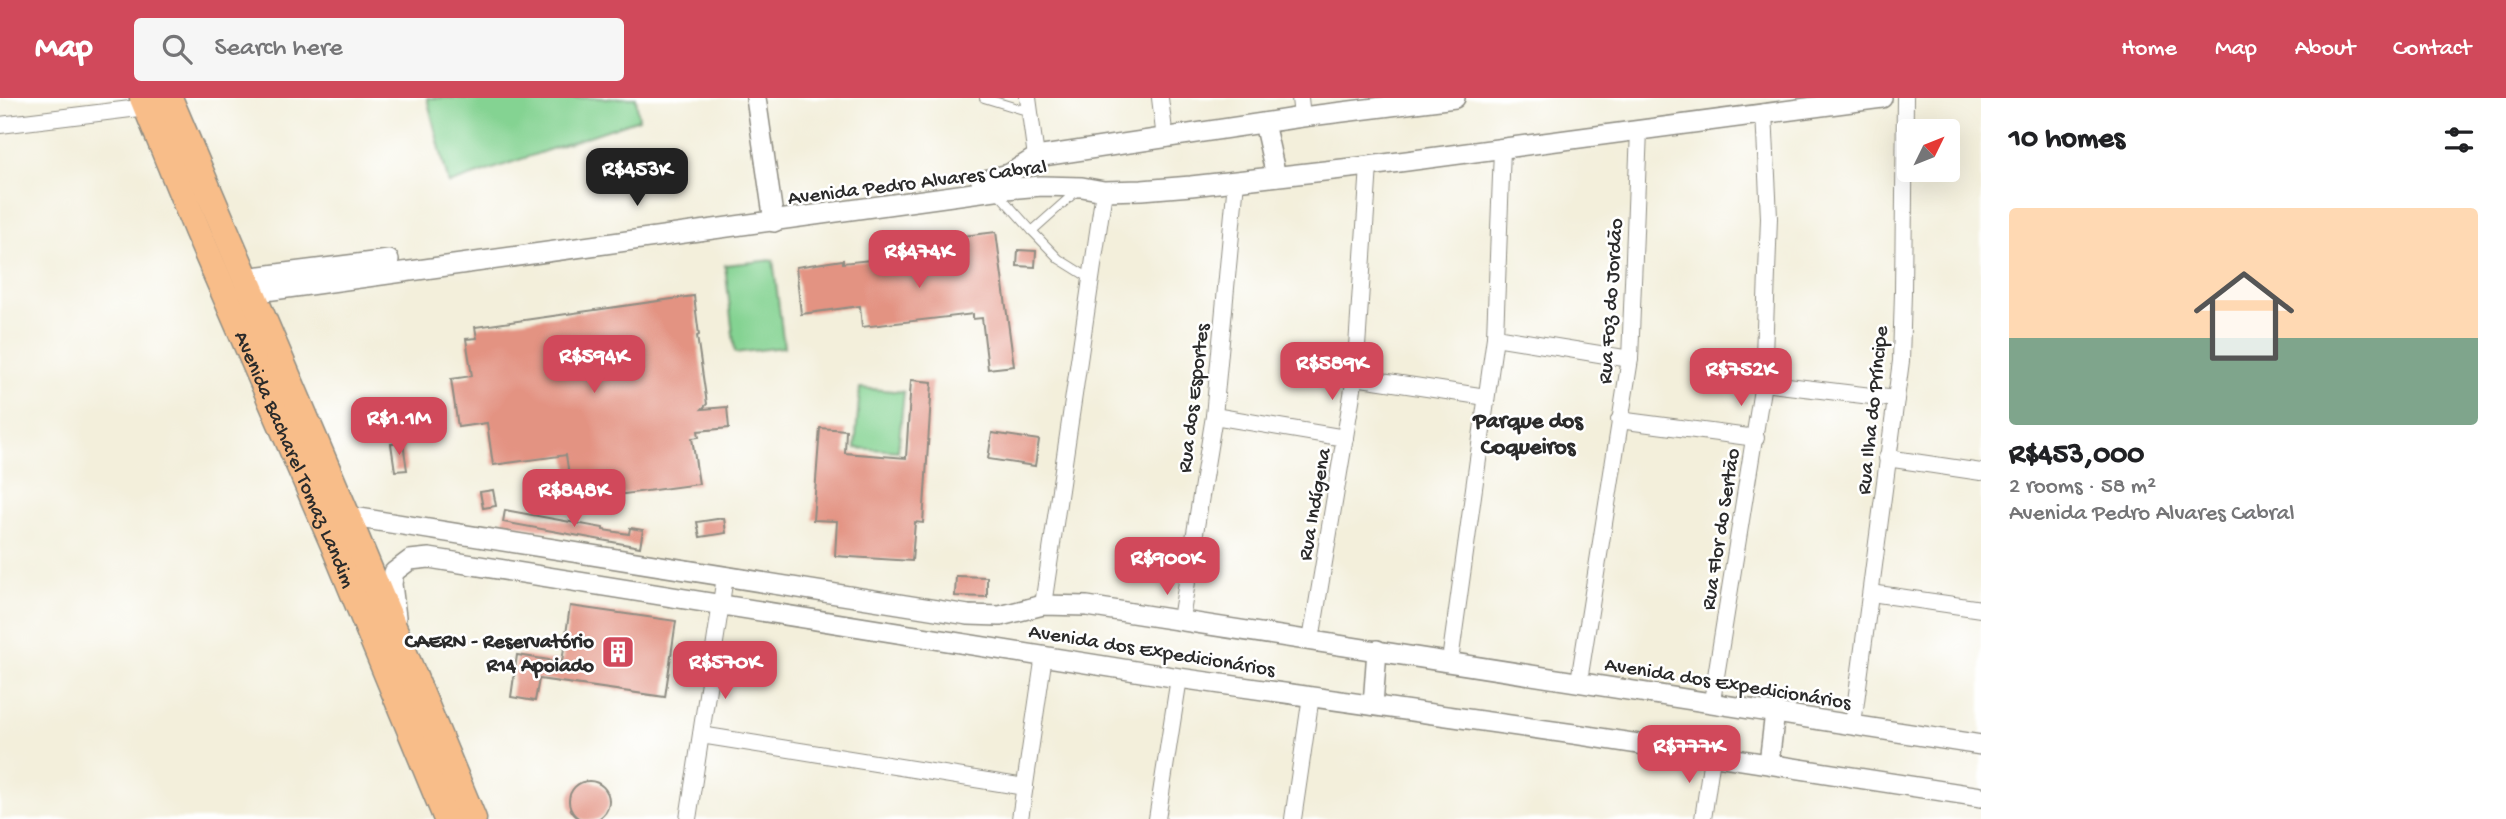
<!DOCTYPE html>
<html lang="en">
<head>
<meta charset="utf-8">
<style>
	body { margin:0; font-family:"Gochi Hand",sans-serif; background:#f6f6f6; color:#202124; height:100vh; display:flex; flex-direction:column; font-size:26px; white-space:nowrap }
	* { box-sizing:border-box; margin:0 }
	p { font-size:23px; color:#757577 }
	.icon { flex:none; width:38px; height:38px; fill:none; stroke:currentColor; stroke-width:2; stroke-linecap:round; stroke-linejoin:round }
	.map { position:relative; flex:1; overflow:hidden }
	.side { display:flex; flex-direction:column; background:#fff; width:525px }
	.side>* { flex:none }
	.needle { width:46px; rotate:47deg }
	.controls { position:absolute; left:1897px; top:21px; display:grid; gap:14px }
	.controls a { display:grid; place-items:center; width:63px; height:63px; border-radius:7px; background:#fff; box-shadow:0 7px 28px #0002; font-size:35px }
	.price { position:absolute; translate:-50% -60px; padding:0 16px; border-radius:14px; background:#d1495b; color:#fff; font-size:23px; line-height:46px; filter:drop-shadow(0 2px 4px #0008) }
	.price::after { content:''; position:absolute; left:50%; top:42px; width:21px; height:16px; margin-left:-10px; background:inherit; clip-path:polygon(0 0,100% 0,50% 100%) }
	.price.on { background:#222; color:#fff }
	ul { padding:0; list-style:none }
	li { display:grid; align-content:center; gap:14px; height:371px; padding:0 28px }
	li+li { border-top:2px solid #e0e0e0 }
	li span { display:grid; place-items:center; height:217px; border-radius:7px; color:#555 }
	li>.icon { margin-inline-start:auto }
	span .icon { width:126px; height:126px; fill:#fffc; stroke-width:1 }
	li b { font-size:30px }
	h2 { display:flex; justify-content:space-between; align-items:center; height:84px; padding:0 28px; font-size:30px }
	header { display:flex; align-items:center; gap:42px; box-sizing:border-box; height:98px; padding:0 35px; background:#d1495b; color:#fff }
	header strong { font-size:33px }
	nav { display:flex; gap:38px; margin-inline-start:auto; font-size:24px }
	.search { width:490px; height:63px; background:#f6f6f6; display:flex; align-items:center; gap:18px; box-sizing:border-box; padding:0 24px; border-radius:7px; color:#757577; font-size:26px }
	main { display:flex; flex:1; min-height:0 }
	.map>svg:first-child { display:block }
</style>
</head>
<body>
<header>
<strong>Map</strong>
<div class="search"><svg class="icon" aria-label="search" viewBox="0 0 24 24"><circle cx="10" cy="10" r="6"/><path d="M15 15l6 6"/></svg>Search here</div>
<nav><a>Home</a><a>Map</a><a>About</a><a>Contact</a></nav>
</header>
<main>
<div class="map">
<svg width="1981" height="721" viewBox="0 0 1981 721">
	<rect width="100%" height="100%" fill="#fff"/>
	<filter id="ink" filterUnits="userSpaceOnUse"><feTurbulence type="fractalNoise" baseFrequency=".0143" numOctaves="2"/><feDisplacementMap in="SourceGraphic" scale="14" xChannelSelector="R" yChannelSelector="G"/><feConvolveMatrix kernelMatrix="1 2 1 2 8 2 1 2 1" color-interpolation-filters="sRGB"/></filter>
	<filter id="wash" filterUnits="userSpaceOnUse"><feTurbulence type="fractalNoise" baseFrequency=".00686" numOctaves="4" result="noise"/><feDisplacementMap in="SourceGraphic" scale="28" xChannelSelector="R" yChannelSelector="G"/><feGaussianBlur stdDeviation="1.57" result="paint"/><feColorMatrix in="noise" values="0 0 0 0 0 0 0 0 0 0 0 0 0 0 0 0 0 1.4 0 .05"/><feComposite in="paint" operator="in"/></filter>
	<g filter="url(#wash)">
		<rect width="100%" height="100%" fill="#f3efdb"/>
		<g fill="#84d392" stroke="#587f5e" stroke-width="2">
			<path d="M 427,0 L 636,0 L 639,21 L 449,86 Z"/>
			<path d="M 773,162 L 784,249 L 735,255 L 725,167 Z"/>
			<path d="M 860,290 L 904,294 L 898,353 L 855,350 Z"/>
		</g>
		<g id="blocks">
			<g fill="#e39382">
				<path d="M 996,134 L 1014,268 L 988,271 L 982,220 L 973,221 L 973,216 L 862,229 L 860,208 L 801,216 L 796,169 L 843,162 L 843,165 L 964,152 L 962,138 Z"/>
				<path d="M 1018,152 L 1036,153 L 1035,169 L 1017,168 Z"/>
				<path d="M 694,198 L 699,237 L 697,238 L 707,306 L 702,311 L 727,309 L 729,330 L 698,333 L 699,339 L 692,340 L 699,386 L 573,403 L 566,357 L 493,367 L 487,325 L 458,329 L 451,281 L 472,278 L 466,241 L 477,240 L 475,229 Z"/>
				<path d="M 911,282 L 932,284 L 923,425 L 915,424 L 912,463 L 835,458 L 837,423 L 813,422 L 820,330 L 846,332 L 845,355 L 906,360 Z"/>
				<path d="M 992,335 L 1039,342 L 1035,368 L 988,361 Z"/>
				<path d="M 403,345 L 407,372 L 395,373 L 391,346 Z"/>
				<path d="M 493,392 L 496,408 L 483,410 L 480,394 Z"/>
				<path d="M 505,412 L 603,430 L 603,432 L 629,436 L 630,430 L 643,432 L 640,449 L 503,424 Z"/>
				<path d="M 724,420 L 726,435 L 700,439 L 697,424 Z"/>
				<path d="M 956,478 L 987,479 L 987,499 L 955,498 Z"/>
				<path d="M 570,508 L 676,523 L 665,599 L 539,581 L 535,603 L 511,599 L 517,557 L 562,564 Z"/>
				<circle cx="589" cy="703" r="20"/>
			</g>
		</g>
	</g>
	<g filter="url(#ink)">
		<use href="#blocks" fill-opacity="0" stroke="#8f8d83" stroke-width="2"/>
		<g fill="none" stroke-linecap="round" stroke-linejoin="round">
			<defs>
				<g id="service">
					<path d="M 984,0 L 1030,14"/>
					<path d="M 997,94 L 1032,133 L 1079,91"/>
					<path d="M 1032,133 L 1059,161 L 1091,181"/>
				</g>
				<g id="minor">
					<path d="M 1028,0 L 1036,59"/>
					<path d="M 1160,0 L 1165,41"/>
					<path d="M 1300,0 L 1302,19"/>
					<path d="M 0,27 L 147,9"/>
					<path d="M 1495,239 L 1630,261"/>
					<path d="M 1355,279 L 1486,299"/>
					<path d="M 1763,285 L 1896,301"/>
					<path d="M 1214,318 L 1345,340"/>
					<path d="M 1619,322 L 1756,340"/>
					<path d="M 1887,360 L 1981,374"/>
					<path d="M 1871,495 L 1981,511"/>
					<path d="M 1043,507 L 1104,93"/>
					<path d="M 1181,521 L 1214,318 L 1236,83"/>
					<path d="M 1311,542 L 1355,279 L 1369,68"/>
					<path d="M 1450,563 L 1495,239 L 1502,51"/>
					<path d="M 1579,583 L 1630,261 L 1639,32"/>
					<path d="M 1712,603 L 1763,285 L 1769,120 L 1764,14"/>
					<path d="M 1853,626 L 1901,263 L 1903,194 L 1905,0"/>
					<path d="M 701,637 L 1025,689"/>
					<path d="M 688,721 L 725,479"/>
					<path d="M 1020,721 L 1044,557"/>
					<path d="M 1157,721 L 1179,580"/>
					<path d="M 1293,721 L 1311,598"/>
					<path d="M 1703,721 L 1712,659"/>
				</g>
				<g id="tertiary">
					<path d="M 756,0 L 774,124"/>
					<path d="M 1264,25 L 1276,78"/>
					<path d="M 981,83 L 1009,76 L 1036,59 L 1302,19 L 1455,0"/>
					<path d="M 244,180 L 389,162"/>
					<path d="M 251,195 L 995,92 L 1041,88 L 1082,89 L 1104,93 L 1142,92 L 1191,88 L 1369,68 L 1882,0"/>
					<path d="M 347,418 L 968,517 L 1000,518 L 1043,507 L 1087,508 L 1981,647"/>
					<path d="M 396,519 L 392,486 L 394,474 L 410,462 L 429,460 L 1179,580 L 1574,636 L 1981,699"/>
					<path d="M 1373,607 L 1377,552"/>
					<path d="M 1769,665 L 1775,614"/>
				</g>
				<g id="trunk">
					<path id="s1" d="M 143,0 L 197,132 L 333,445 L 447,721"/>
					<path d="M 169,0 L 347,418 L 473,721"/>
				</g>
			</defs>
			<use href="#service" stroke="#8f8d83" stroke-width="10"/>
			<use href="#minor" stroke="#8f8d83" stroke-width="18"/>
			<use href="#tertiary" stroke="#8f8d83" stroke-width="22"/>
			<use href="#trunk" stroke="#8f8d83" stroke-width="29"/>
			<use href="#service" stroke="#fff" stroke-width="8"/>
			<use href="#minor" stroke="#fff" stroke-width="16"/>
			<use href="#tertiary" stroke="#fff" stroke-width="19"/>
			<use href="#trunk" stroke="#f8bd89" stroke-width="26"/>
		</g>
	</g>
	<defs>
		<symbol id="building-square" viewBox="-11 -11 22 22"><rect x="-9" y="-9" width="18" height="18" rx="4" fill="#d1495b" stroke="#fff"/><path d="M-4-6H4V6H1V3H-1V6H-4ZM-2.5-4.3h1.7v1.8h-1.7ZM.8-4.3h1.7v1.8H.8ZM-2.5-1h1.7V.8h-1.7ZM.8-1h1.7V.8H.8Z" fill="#fff"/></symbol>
	</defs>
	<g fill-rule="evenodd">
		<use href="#building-square" x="599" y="535" width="38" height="38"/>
	</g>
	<g text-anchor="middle" stroke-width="5" stroke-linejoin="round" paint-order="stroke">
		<g font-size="21" fill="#2b2b2b" stroke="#fff">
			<text transform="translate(917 83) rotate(-7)" y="7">Avenida Pedro Alvares Cabral</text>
			<text transform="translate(1609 203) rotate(-86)" y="7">Rua Foz do Jordão</text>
			<text transform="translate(1192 300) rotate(-83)" y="7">Rua dos Esportes</text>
			<text transform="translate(1871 312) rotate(-84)" y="7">Rua Ilha do Príncipe</text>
			<text dy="7" stroke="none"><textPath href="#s1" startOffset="392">Avenida Bacharel Tomaz Landim</textPath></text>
			<text transform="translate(1313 406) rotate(-80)" y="7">Rua Indígena</text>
			<text transform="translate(1719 431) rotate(-81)" y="7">Rua Flor do Sertão</text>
			<text transform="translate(1152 551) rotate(9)" y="7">Avenida dos Expedicionários</text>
			<text transform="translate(1728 584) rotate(9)" y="7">Avenida dos Expedicionários</text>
		</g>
		<g font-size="21" font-weight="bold" fill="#2b2b2b" stroke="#fff" text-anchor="end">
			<text x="594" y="549">CAERN - Reservatório<tspan x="594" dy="24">R14 Apoiado</tspan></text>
		</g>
		<g font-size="23" font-weight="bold" fill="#2b2b2b" stroke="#fff">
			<text x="1528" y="329">Parque dos<tspan x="1528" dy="26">Coqueiros</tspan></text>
		</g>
	</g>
</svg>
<div class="controls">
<a><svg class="needle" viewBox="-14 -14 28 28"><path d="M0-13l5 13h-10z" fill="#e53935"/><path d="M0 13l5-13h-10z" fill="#757577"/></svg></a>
</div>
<b class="price on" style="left:637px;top:110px">R$453K</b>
<b class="price" style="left:919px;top:192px">R$474K</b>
<b class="price" style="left:594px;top:297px">R$594K</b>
<b class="price" style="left:1332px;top:304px">R$589K</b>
<b class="price" style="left:1741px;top:310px">R$752K</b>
<b class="price" style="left:399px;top:359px">R$1.1M</b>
<b class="price" style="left:574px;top:431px">R$848K</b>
<b class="price" style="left:1167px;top:499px">R$900K</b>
<b class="price" style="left:725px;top:603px">R$570K</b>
<b class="price" style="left:1689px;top:687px">R$777K</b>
</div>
<section class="side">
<h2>10 homes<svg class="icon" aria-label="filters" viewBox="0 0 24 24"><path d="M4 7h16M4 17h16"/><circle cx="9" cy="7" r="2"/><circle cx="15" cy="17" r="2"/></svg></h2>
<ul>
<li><span style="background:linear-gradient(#ffd9b3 60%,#7fa58c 0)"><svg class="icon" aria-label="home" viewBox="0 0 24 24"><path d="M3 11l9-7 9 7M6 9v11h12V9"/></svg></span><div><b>R$453,000</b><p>2 rooms · 58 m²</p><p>Avenida Pedro Alvares Cabral</p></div></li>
</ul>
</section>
</main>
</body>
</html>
